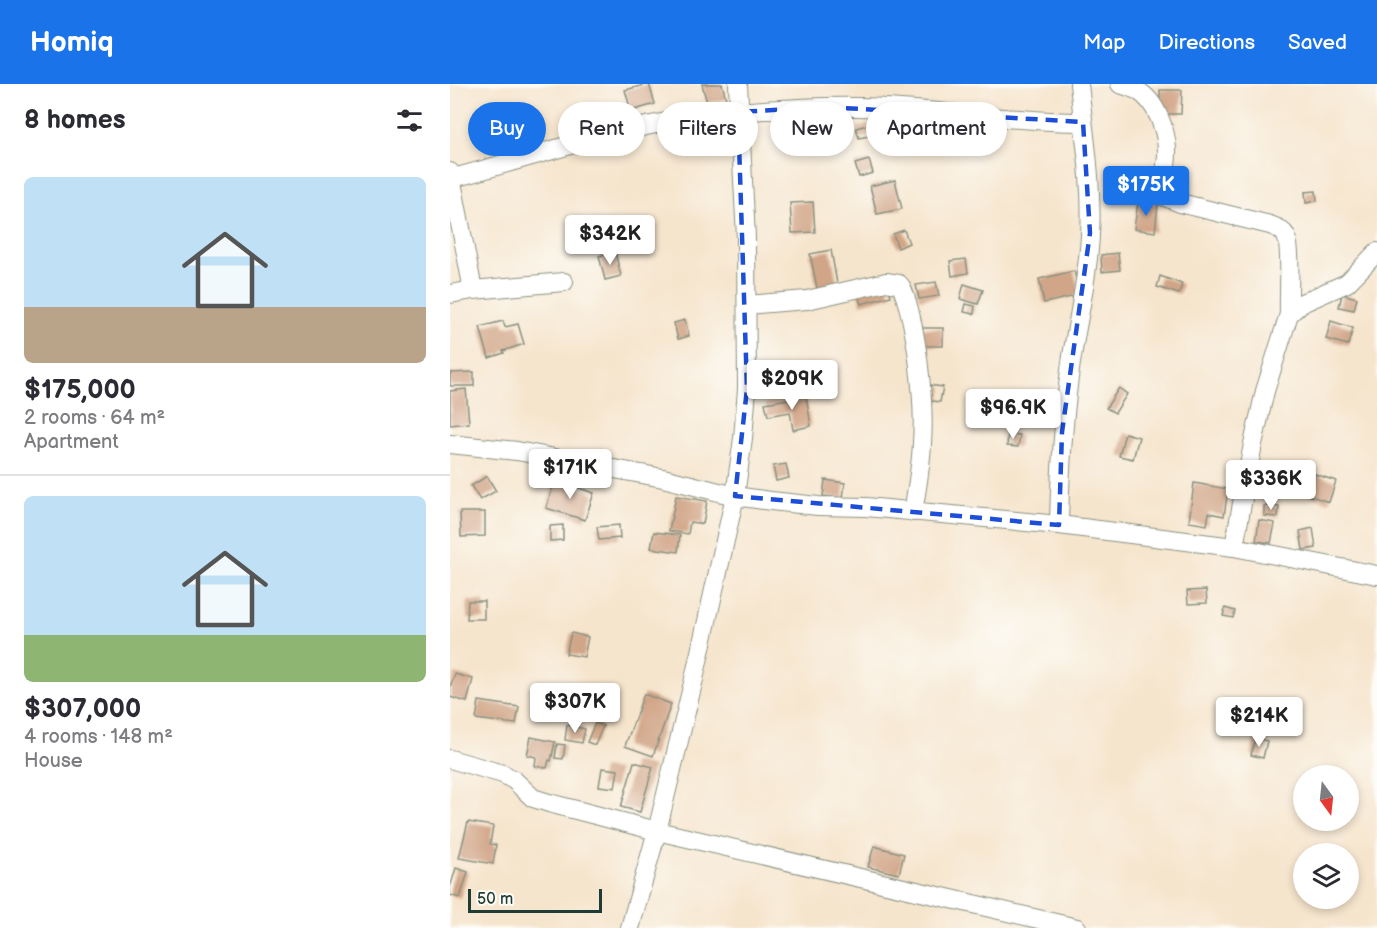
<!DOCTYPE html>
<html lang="en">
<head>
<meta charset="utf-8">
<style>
	body { margin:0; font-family:"Balsamiq Sans",sans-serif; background:#f7f7f7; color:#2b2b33; height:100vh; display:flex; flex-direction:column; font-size:22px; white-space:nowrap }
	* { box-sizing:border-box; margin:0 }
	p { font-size:20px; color:#7c7c81 }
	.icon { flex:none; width:33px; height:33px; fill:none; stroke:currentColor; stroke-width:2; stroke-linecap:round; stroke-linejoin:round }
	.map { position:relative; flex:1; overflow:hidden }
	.details { display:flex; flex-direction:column; background:#fff; width:450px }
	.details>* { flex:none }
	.hud { position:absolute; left:18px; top:18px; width:570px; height:54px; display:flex; gap:12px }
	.needle { width:39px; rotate:165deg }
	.fabs { position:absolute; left:843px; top:681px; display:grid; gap:12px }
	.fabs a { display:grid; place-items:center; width:66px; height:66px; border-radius:50%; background:#fff; box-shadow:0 3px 9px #0003; font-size:30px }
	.scale { position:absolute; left:18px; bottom:15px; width:134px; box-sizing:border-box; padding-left:6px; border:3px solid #1f3d34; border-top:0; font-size:16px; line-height:21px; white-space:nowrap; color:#1f3d34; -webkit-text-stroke:4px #fdfcf7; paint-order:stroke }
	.price { position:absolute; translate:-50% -51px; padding:0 14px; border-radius:6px; background:#fff; color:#222; font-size:20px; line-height:39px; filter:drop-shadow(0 2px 3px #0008) }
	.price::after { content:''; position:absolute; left:50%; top:36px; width:18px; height:14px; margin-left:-9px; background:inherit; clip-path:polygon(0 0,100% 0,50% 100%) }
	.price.active { background:#1a73e8; color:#fff }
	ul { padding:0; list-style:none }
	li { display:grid; align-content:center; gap:12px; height:318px; padding:0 24px }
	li+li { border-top:2px solid #e1e1e2 }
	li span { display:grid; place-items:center; height:186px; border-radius:9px; color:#555 }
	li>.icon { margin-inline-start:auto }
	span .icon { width:108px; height:108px; fill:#fffc; stroke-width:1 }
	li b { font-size:26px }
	h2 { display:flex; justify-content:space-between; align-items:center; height:72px; padding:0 24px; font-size:26px }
	.chip { padding:0 21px; border-radius:27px; background:#fff; box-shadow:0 3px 9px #0003; font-size:21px; line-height:54px }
	.chip.active { background:#1a73e8; color:#fff }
	header { display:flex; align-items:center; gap:36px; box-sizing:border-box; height:84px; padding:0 30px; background:#1a73e8; color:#fff }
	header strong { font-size:28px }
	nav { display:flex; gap:33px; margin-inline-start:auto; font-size:21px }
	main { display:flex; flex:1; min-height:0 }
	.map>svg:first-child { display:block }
</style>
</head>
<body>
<header>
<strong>Homiq</strong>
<nav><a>Map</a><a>Directions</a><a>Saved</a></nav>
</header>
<main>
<section class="details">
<h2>8 homes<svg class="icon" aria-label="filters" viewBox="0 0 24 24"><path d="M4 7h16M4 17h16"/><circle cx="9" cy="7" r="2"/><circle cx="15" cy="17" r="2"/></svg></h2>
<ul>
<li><span style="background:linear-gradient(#bfe0f5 70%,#b9a48a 0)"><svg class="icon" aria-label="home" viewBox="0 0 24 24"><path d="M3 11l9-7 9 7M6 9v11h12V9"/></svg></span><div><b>$175,000</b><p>2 rooms · 64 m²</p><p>Apartment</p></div></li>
<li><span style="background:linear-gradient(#bfe0f5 75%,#8fb573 0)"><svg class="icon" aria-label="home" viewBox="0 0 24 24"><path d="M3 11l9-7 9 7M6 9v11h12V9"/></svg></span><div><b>$307,000</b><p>4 rooms · 148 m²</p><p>House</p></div></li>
</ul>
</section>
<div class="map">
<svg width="927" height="844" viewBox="0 0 927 844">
	<rect width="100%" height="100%" fill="#fdfcf7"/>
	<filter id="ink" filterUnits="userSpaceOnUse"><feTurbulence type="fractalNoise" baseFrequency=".0167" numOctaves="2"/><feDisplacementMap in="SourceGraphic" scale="12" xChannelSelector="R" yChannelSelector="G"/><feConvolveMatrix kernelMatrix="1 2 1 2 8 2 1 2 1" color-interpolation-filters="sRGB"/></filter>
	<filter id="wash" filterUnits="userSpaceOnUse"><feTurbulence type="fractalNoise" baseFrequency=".008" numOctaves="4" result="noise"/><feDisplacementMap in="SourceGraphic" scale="24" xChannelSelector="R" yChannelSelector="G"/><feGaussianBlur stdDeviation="1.35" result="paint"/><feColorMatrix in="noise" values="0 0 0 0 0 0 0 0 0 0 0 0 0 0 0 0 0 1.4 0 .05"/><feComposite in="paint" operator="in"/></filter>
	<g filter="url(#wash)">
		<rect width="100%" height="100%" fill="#f6e5cd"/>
		<g id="blocks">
			<g fill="#d1a587">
				<path d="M 199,0 L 205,20 L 181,27 L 175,6 Z"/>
				<path d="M 252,0 L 272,0 L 276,15 L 257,19 Z"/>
				<path d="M 710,6 L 732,6 L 731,30 L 710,30 Z"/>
				<path d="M 421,40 L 424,51 L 409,54 L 406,44 Z"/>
				<path d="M 390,45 L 392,55 L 378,58 L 376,48 Z"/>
				<path d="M 419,76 L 423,89 L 409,93 L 405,80 Z"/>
				<path d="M 445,96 L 452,125 L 427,130 L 420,102 Z"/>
				<path d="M 866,107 L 867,117 L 856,119 L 855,108 Z"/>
				<path d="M 363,118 L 365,148 L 342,149 L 340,119 Z"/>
				<path d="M 688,118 L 708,120 L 705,148 L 684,145 Z"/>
				<path d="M 454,146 L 459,159 L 448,164 L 443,150 Z"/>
				<path d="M 381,166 L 388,205 L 368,209 L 360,170 Z"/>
				<path d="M 165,168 L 171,192 L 155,196 L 149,172 Z"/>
				<path d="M 668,169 L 670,186 L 652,188 L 651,171 Z"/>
				<path d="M 516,175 L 518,189 L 502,192 L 500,177 Z"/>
				<path d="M 624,187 L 630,211 L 594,219 L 589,195 Z"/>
				<path d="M 710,192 L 732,200 L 729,210 L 707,203 Z"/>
				<path d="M 486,198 L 489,212 L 469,215 L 466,201 Z"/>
				<path d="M 437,200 L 441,212 L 411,220 L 407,208 Z"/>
				<path d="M 514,200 L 533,206 L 528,220 L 510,215 Z"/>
				<path d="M 892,210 L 907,214 L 904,226 L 889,223 Z"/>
				<path d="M 516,220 L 525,222 L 524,230 L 514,228 Z"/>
				<path d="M 235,236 L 239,252 L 228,255 L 224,239 Z"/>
				<path d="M 53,237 L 55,243 L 68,240 L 74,260 L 53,267 L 54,269 L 39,274 L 30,243 Z"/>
				<path d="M 881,237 L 903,244 L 898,261 L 876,255 Z"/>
				<rect x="469" y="244" width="24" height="18"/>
				<path d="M 24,288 L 24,302 L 0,302 L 0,289 Z"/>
				<path d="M 478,301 L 493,303 L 490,318 L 476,316 Z"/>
				<path d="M 669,304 L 677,310 L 665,329 L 656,324 Z"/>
				<path d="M 16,305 L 19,339 L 0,341 L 0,307 Z"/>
				<path d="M 356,312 L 361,342 L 343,346 L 340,328 L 318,332 L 315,319 Z"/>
				<path d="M 553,319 L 574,321 L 573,335 L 552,333 Z"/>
				<path d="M 675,349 L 689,353 L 683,375 L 669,372 Z"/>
				<path d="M 558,350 L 570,351 L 568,363 L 557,362 Z"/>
				<path d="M 336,380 L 339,394 L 326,397 L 323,382 Z"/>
				<path d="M 865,390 L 886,397 L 879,418 L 858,411 Z"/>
				<path d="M 37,392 L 46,407 L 30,416 L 21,402 Z"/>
				<path d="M 105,396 L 144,409 L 135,436 L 96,424 Z"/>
				<path d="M 375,396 L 395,399 L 393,414 L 373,412 Z"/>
				<path d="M 744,399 L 778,405 L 774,432 L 759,429 L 757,441 L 739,438 Z"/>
				<path d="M 226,412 L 257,417 L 253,440 L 240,438 L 238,450 L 219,447 Z"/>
				<path d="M 814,422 L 829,423 L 828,433 L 814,432 Z"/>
				<path d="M 10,428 L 35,428 L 35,452 L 11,453 Z"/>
				<path d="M 809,436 L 825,439 L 821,459 L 806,457 Z"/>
				<path d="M 113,441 L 113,456 L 100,457 L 100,442 Z"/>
				<path d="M 169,441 L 170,454 L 149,456 L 147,443 Z"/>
				<path d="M 863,444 L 866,464 L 853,466 L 850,447 Z"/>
				<path d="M 204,448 L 230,451 L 228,468 L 201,464 Z"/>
				<path d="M 756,506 L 757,519 L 738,520 L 737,507 Z"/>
				<path d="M 18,517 L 34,517 L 34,535 L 17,535 Z"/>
				<path d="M 775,524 L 785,527 L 783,534 L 773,532 Z"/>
				<path d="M 121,549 L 138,553 L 134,573 L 116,570 Z"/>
				<path d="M 5,590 L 23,595 L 17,618 L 0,613 L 0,603 Z"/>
				<path d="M 194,610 L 221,620 L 203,672 L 175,662 Z"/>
				<path d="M 29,617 L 69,623 L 66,640 L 26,635 Z"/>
				<path d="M 145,639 L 153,642 L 145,661 L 137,658 Z"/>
				<path d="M 117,641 L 135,645 L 132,659 L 115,656 Z"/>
				<path d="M 81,653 L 105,658 L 101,677 L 99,676 L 97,684 L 85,682 L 86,673 L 77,671 Z"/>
				<path d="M 805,654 L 817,657 L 813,674 L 801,671 Z"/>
				<path d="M 107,660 L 115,661 L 113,675 L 105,674 Z"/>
				<path d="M 184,678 L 203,683 L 190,728 L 171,723 Z"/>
				<path d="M 152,684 L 168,686 L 165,704 L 149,702 Z"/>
				<path d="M 18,738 L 43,742 L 40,760 L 46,761 L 43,780 L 9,774 Z"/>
				<path d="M 424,762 L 454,770 L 449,790 L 418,783 Z"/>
				<path d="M 6,784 L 18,788 L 10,814 L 0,811 L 0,804 Z"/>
			</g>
		</g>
	</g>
	<g filter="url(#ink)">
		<use href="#blocks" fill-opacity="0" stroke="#8a9180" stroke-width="1.5"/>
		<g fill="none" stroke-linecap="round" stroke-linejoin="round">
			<defs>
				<g id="minor">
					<path d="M 670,0 C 676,2 683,4 688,7 C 706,17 716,46 717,65 C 718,81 711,97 715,113 L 730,119 L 820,141 C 826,143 833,146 836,152 C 842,165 838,213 839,230"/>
					<path d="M 0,88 L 23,206"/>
					<path d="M 0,95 C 72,76 142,52 216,38 C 267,28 321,25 374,23 C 461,20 547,38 633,38"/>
					<path d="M 0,210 L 23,206 L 114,198"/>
					<path d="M 297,221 L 357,216 L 436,198 L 449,200 L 452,204 C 467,241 475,319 472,359 C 471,382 467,405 463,428"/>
					<path d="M 0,360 L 67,367 L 213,394 L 285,412 L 321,417 L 368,422 L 416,423 L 609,441 L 784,463 L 927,491"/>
					<path d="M 609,441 C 610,389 613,338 620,286 C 626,241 638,196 640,151 C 643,101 634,49 629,0"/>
					<path d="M 784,463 L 803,360 L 815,307 L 839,230 L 852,219 L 897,199 L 927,168"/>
					<path d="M 0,675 L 53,690 L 64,696 L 83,714 L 99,719 L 207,747 L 627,844"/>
					<path d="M 180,844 L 207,747 L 244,595 L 285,412 L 293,354 L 297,305 L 296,154 L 288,0"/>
				</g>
			</defs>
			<use href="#minor" stroke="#8a9180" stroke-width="20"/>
			<use href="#minor" stroke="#fff" stroke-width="18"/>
		</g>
	</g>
	<path fill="none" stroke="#1d4ed8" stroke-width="4.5" stroke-dasharray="12 8" stroke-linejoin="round" d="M 376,23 L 633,38 L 640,149 L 612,348 L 609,441 L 285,412 L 297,305 L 288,28 Z"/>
</svg>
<div class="fabs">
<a><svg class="needle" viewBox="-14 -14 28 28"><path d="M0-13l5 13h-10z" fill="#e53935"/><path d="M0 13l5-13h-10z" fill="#7c7c81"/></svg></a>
<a><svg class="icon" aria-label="layers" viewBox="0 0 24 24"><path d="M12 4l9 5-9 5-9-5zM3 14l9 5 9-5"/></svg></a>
</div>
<div class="scale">50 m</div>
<b class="price active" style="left:696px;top:133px">$175K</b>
<b class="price" style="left:160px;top:182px">$342K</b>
<b class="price" style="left:342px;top:327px">$209K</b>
<b class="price" style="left:563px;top:356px">$96.9K</b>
<b class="price" style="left:120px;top:416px">$171K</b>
<b class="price" style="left:821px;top:427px">$336K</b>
<b class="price" style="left:125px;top:650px">$307K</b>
<b class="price" style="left:809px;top:664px">$214K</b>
<div class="hud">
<a class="chip active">Buy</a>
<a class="chip">Rent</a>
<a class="chip">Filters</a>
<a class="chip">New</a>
<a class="chip">Apartment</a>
</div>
</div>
</main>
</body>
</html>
